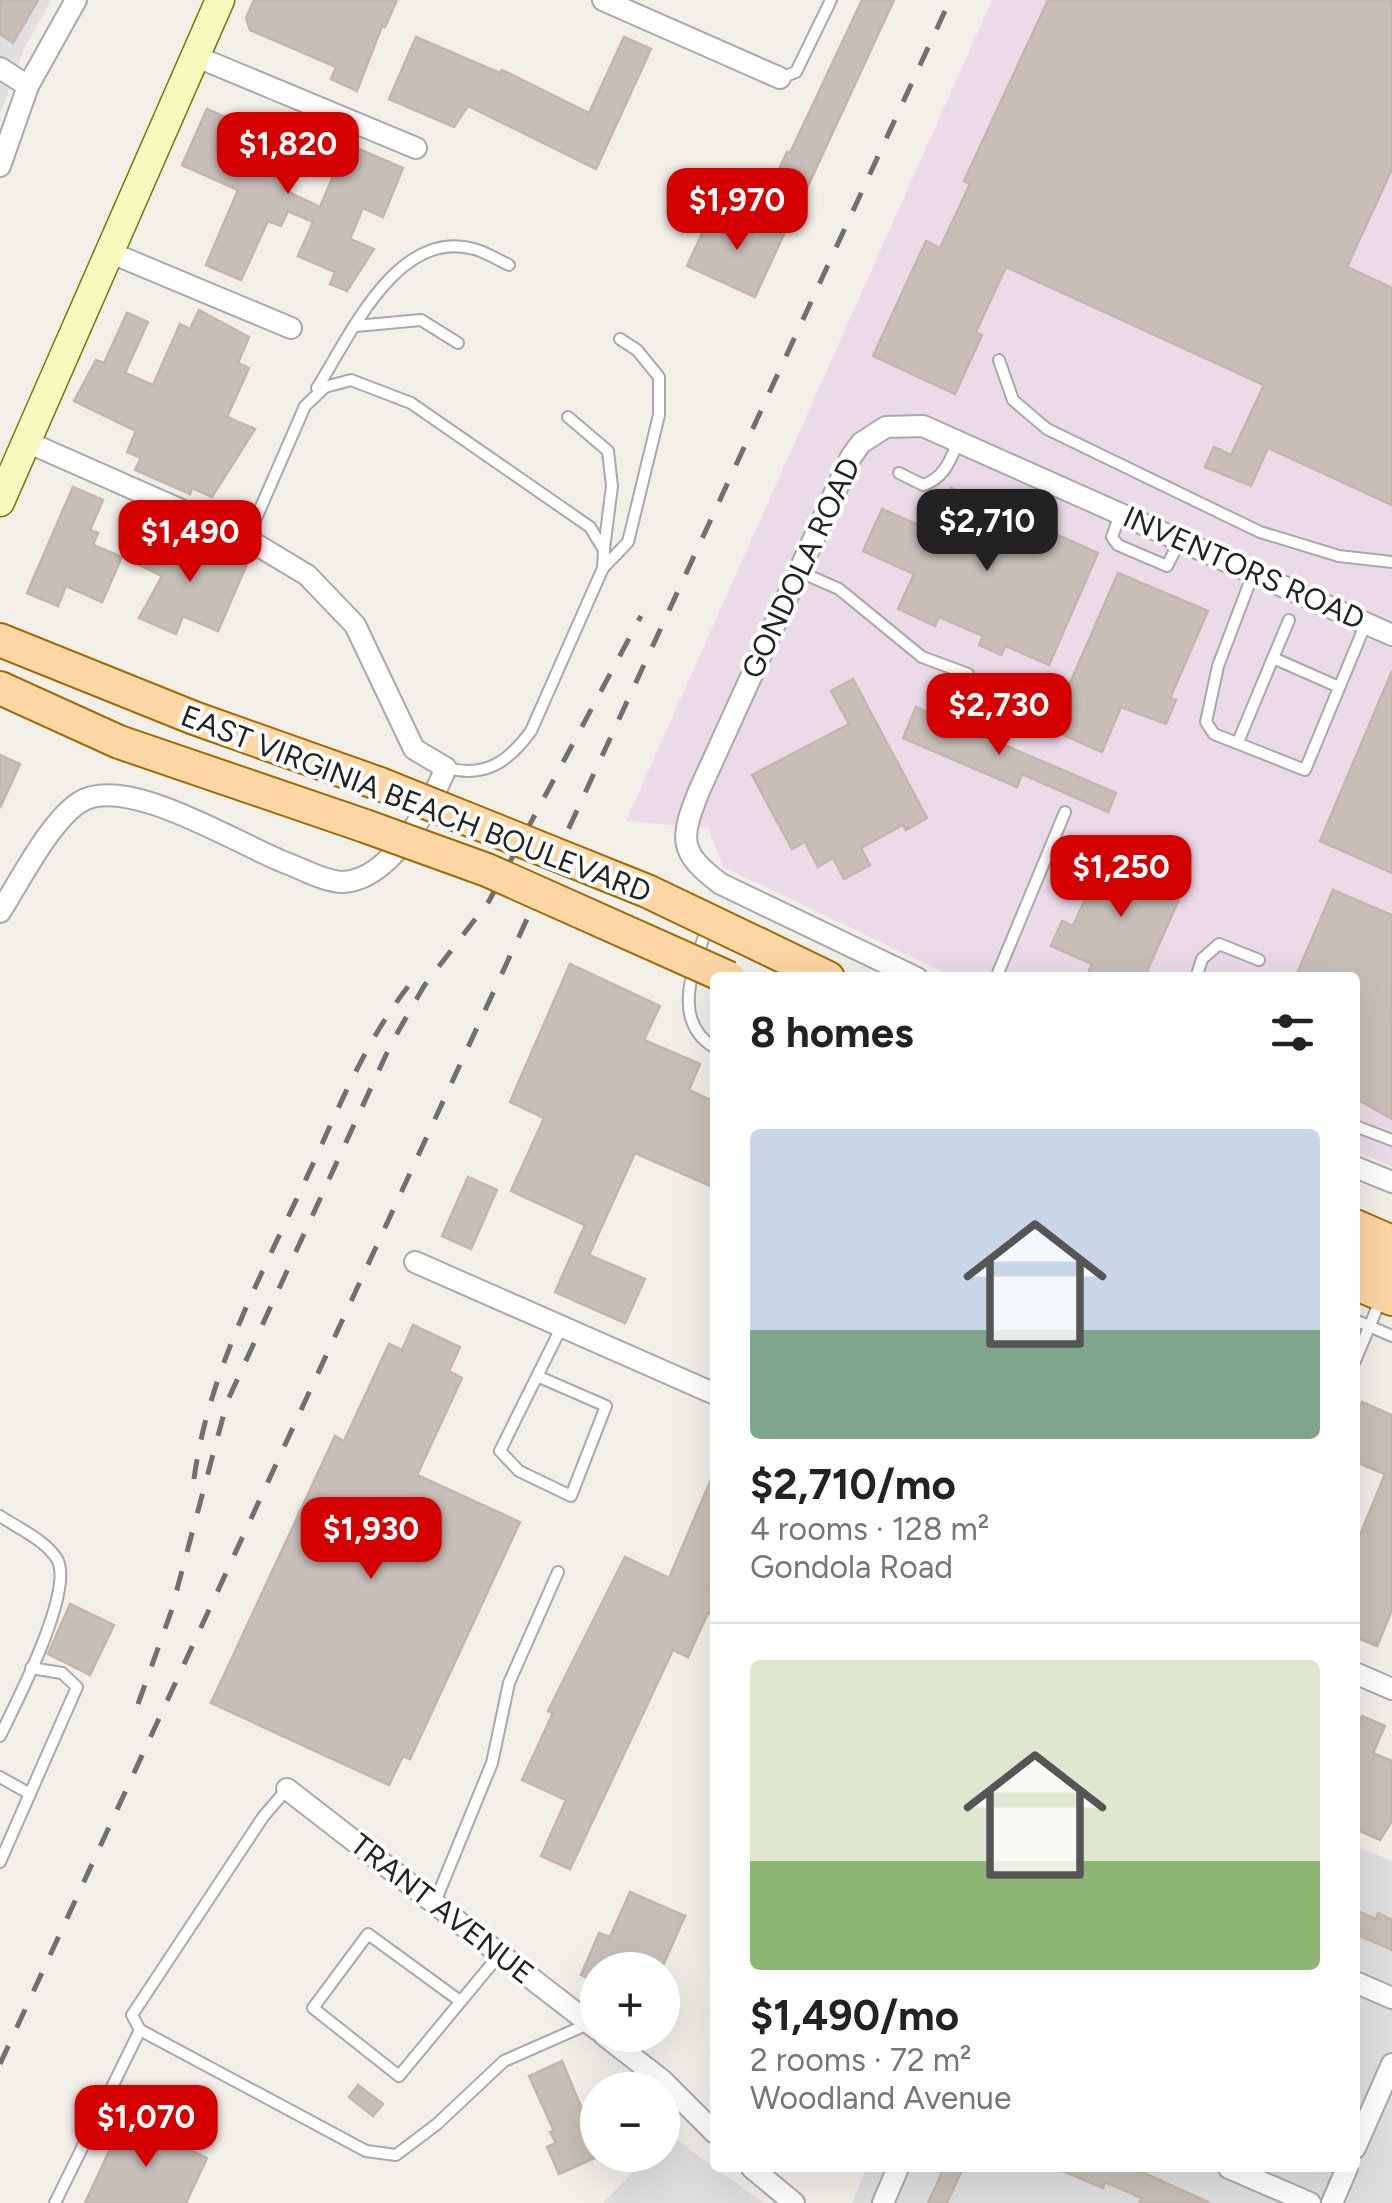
<!DOCTYPE html>
<html lang="en">
<head>
<meta charset="utf-8">
<style>
	body { margin:0; font-family:Figtree,sans-serif; background:#f2f2f2; color:#222; height:100vh; display:flex; flex-direction:column; font-size:38px; white-space:nowrap }
	* { box-sizing:border-box; margin:0 }
	p { font-size:32px; color:#767676 }
	.icon { flex:none; width:55px; height:55px; fill:none; stroke:currentColor; stroke-width:2; stroke-linecap:round; stroke-linejoin:round }
	.map { position:relative; flex:1; overflow:hidden }
	.drawer { position:absolute; left:710px; top:972px; width:650px; height:1200px; display:flex; flex-direction:column; background:#fff; border-radius:10px; box-shadow:0 10px 40px #0002 }
	.drawer>* { flex:none }
	.controls { position:absolute; left:580px; top:1952px; display:grid; gap:20px }
	.controls a { display:grid; place-items:center; width:100px; height:100px; border-radius:50%; background:#fff; box-shadow:0 10px 40px #0002; font-size:50px }
	.price { position:absolute; translate:-50% -85px; padding:0 22px; border-radius:20px; background:#d40000; color:#fff; font-size:32px; line-height:65px; filter:drop-shadow(0 2px 5px #0008) }
	.price::after { content:''; position:absolute; left:50%; top:60px; width:30px; height:22px; margin-left:-15px; background:inherit; clip-path:polygon(0 0,100% 0,50% 100%) }
	.price.current { background:#222; color:#fff }
	ul { padding:0; list-style:none }
	li { display:grid; align-content:center; gap:20px; height:530px; padding:0 40px }
	li+li { border-top:2px solid #e0e0e0 }
	li span { display:grid; place-items:center; height:310px; border-radius:10px; color:#555 }
	li>.icon { margin-inline-start:auto }
	span .icon { width:180px; height:180px; fill:#fffc; stroke-width:1 }
	li b { font-size:42px }
	h2 { display:flex; justify-content:space-between; align-items:center; height:120px; padding:0 40px; font-size:42px }
	.map>svg:first-child { display:block }
</style>
</head>
<body>
<div class="map">
<svg width="1392" height="2203" viewBox="0 0 1392 2203">
	<rect width="100%" height="100%" fill="#f2efe9"/>
	<g fill="#e0dfdf">
		<path d="M 0,0 L 51,0 L 24,49 L 0,115 Z"/>
		<path d="M 1355,1846 L 1392,1861 L 1392,2203 L 852,2203 L 867,2168 L 1355,2168 Z"/>
		<path d="M 669,2134 L 715,2168 L 764,2203 L 603,2203 L 649,2155 L 662,2155 L 663,2141 Z"/>
	</g>
	<path fill="#ebdbe8" d="M 992,0 L 1392,0 L 1392,1166 L 1355,1151 L 1355,978 L 954,977 L 723,867 L 708,828 L 626,821 Z"/>
	<g fill="#c7bfb8" stroke="#c4b6ab" stroke-width="2.5">
		<path d="M 0,0 L 38,0 L 13,43 L 0,34 Z"/>
		<path d="M 254,0 L 397,0 L 385,27 L 382,26 L 357,91 L 331,79 L 336,67 L 250,30 L 246,18 Z"/>
		<path d="M 862,0 L 894,0 L 800,203 L 774,191 L 782,170 L 779,169 L 787,152 L 790,153 Z"/>
		<path d="M 1048,0 L 1392,0 L 1392,169 L 1347,267 L 1392,288 L 1392,505 L 1268,448 L 1251,486 L 1205,467 L 1214,447 L 1231,455 L 1264,385 L 1006,267 L 976,332 L 982,335 L 955,394 L 873,356 L 926,241 L 940,248 L 970,184 L 964,181 Z"/>
		<path d="M 416,37 L 500,73 L 502,70 L 589,113 L 624,37 L 651,49 L 596,169 L 468,106 L 454,127 L 389,99 Z"/>
		<path d="M 207,109 L 300,150 L 282,189 L 320,207 L 347,144 L 403,168 L 383,217 L 363,208 L 350,239 L 374,249 L 347,291 L 330,284 L 335,272 L 298,256 L 313,222 L 288,211 L 281,226 L 268,221 L 241,280 L 206,265 L 238,190 L 182,165 Z"/>
		<path d="M 734,211 L 784,234 L 755,297 L 687,266 L 706,225 L 724,233 Z"/>
		<path d="M 199,310 L 249,337 L 238,363 L 249,368 L 227,417 L 255,429 L 212,497 L 192,488 L 190,494 L 135,470 L 141,458 L 127,452 L 136,431 L 74,401 L 96,360 L 104,363 L 127,313 L 148,322 L 125,373 L 153,385 L 180,324 L 190,329 Z"/>
		<path d="M 73,487 L 103,500 L 90,530 L 98,533 L 93,545 L 122,557 L 102,602 L 66,586 L 58,606 L 27,593 Z"/>
		<path d="M 951,488 L 1098,553 L 1049,665 L 1006,646 L 1001,655 L 979,645 L 983,636 L 939,617 L 935,626 L 898,609 L 914,574 L 863,551 L 882,509 L 932,531 Z"/>
		<path d="M 188,538 L 247,564 L 218,631 L 183,616 L 176,634 L 139,618 L 162,576 L 131,561 L 137,548 L 152,555 L 162,541 L 178,552 Z"/>
		<path d="M 1118,573 L 1208,611 L 1170,698 L 1176,700 L 1166,724 L 1121,707 L 1102,752 L 1050,729 Z"/>
		<path d="M 1392,671 L 1392,873 L 1320,841 Z"/>
		<path d="M 853,679 L 927,818 L 906,830 L 903,825 L 861,848 L 870,865 L 844,879 L 833,858 L 818,867 L 805,842 L 792,849 L 752,775 L 849,724 L 831,691 Z"/>
		<path d="M 916,707 L 1116,793 L 1108,812 L 1022,774 L 1017,787 L 903,738 Z"/>
		<path d="M 0,755 L 20,764 L 0,808 Z"/>
		<path d="M 1107,851 L 1185,886 L 1144,978 L 1086,978 L 1092,964 L 1051,946 L 1062,921 L 1073,926 Z"/>
		<path d="M 1333,890 L 1392,915 L 1392,1119 L 1355,1098 L 1355,978 L 1295,978 Z"/>
		<path d="M 570,964 L 660,1006 L 644,1040 L 700,1064 L 689,1090 L 715,1102 L 715,1188 L 635,1153 L 589,1255 L 645,1279 L 625,1323 L 555,1292 L 585,1225 L 511,1191 L 544,1118 L 510,1102 Z"/>
		<path d="M 468,1177 L 497,1190 L 471,1249 L 442,1236 Z"/>
		<path d="M 413,1325 L 460,1347 L 449,1371 L 462,1378 L 417,1475 L 520,1522 L 410,1759 L 403,1756 L 389,1785 L 211,1703 L 335,1436 L 344,1441 L 389,1344 L 402,1350 Z"/>
		<path d="M 1362,1402 L 1392,1415 L 1392,1610 L 1377,1646 L 1355,1637 L 1355,1547 L 1385,1474 L 1355,1462 L 1355,1419 Z"/>
		<path d="M 715,1470 L 715,1574 L 708,1590 L 715,1594 L 715,1616 L 708,1613 L 688,1657 L 673,1650 L 570,1869 L 541,1856 L 566,1800 L 522,1780 L 553,1713 L 548,1711 L 625,1557 L 669,1578 Z"/>
		<path d="M 70,1604 L 114,1625 L 90,1675 L 48,1654 Z"/>
		<path d="M 1362,1716 L 1385,1726 L 1373,1753 L 1392,1761 L 1392,1821 L 1380,1840 L 1355,1829 L 1355,1732 Z"/>
		<path d="M 630,1892 L 685,1916 L 661,1970 L 598,1970 L 598,1983 L 581,1975 L 599,1933 L 610,1937 Z"/>
		<path d="M 1355,1910 L 1376,1919 L 1378,1913 L 1392,1920 L 1392,1950 L 1355,1934 Z"/>
		<path d="M 562,2061 L 601,2155 L 559,2174 L 547,2147 L 556,2143 L 550,2132 L 554,2131 L 529,2076 Z"/>
		<path d="M 358,2085 L 383,2104 L 373,2116 L 349,2097 Z"/>
		<path d="M 124,2119 L 207,2158 L 186,2203 L 85,2203 Z"/>
		<path d="M 944,2168 L 963,2168 L 947,2203 L 928,2203 Z"/>
		<path d="M 1056,2168 L 1133,2168 L 1210,2203 L 1139,2203 L 1142,2198 L 1105,2182 L 1103,2188 Z"/>
	</g>
	<g fill="none" stroke-linecap="round" stroke-linejoin="round">
		<defs>
			<g id="service">
				<path d="M 780,78 L 796,72 L 831,0"/>
				<path d="M 356,326 L 421,320 L 458,343"/>
				<path d="M 999,360 L 1013,400 L 1047,429 L 1260,532 L 1339,556 L 1392,562"/>
				<path d="M 317,388 C 349,338 397,227 474,249 C 486,252 498,260 509,265"/>
				<path d="M 568,417 L 608,451 L 612,486 L 604,549"/>
				<path d="M 899,473 L 923,485 C 944,478 950,461 958,442"/>
				<path d="M 1120,514 L 1112,537 L 1118,545 L 1167,566 L 1180,540"/>
				<path d="M 247,539 L 305,406 L 325,387 L 351,380 L 411,403 L 590,527 L 604,550 L 603,568 L 531,731 C 508,762 486,778 446,768"/>
				<path d="M 604,567 L 628,542 L 659,415 L 659,377 L 637,350 L 620,339"/>
				<path d="M 798,571 L 839,589 L 922,657 L 968,674"/>
				<path d="M 1253,574 L 1218,666 L 1206,722 L 1214,734 L 1305,770 L 1366,623"/>
				<path d="M 1289,620 L 1273,658 L 1339,687"/>
				<path d="M 1238,742 L 1273,658"/>
				<path d="M 707,927 C 695,966 669,1020 715,1048"/>
				<path d="M 996,978 L 1065,812"/>
				<path d="M 1196,978 L 1202,959 L 1219,944 L 1259,960"/>
				<path d="M 1355,1126 L 1392,1140"/>
				<path d="M 1355,1320 L 1392,1336"/>
				<path d="M 1355,1361 L 1380,1301"/>
				<path d="M 537,1376 L 606,1406 L 571,1496 L 519,1471 L 500,1451 L 561,1328"/>
				<path d="M 0,1516 C 18,1528 45,1540 57,1559 C 75,1590 16,1703 0,1736"/>
				<path d="M 0,1777 L 30,1794"/>
				<path d="M 287,1789 L 263,1817 L 132,2015 L 140,2030 L 366,2151 L 396,2155 L 437,2124 L 504,2061 L 588,2024"/>
				<path d="M 0,1862 L 77,1687 L 62,1673 L 31,1668"/>
				<path d="M 435,1902 L 492,1763 L 509,1683 L 558,1572"/>
				<path d="M 460,2001 L 368,1934 L 313,2008 L 399,2076 L 500,1954"/>
				<path d="M 55,2203 L 140,2030"/>
			</g>
			<g id="minor">
				<path d="M 603,0 L 780,78"/>
				<path d="M 195,56 L 416,148"/>
				<path d="M 0,68 L 28,86"/>
				<path d="M 0,166 L 28,86 L 76,0"/>
				<path d="M 109,252 L 291,328"/>
				<path d="M 0,912 C 20,881 50,821 80,802 C 126,773 239,845 286,863 C 303,869 325,882 343,882 C 391,880 430,806 446,768 L 414,749 L 355,625 L 307,575 L 247,539 L 25,441"/>
				<path d="M 917,978 L 721,884 C 678,852 680,839 699,791 L 851,457 L 861,443 L 886,427 L 923,426 L 1392,635"/>
				<path d="M 1355,1167 L 1392,1182"/>
				<path d="M 415,1262 L 715,1394"/>
				<path d="M 1355,1673 L 1392,1689"/>
				<path d="M 287,1789 L 598,2030"/>
				<path d="M 1355,1982 L 1392,1998"/>
				<path d="M 604,2035 L 663,2081 L 715,2133"/>
				<path d="M 1355,2148 L 1392,2064"/>
				<path d="M 752,2168 L 794,2203"/>
				<path d="M 1229,2168 L 1310,2203"/>
				<path d="M 883,2203 L 898,2168"/>
				<path d="M 1332,2203 L 1347,2168"/>
			</g>
			<path id="secondary" d="M 0,502 L 220,0"/>
			<g id="primary">
				<path d="M 0,640 L 194,718 L 380,784"/>
				<path d="M 0,688 L 119,742 L 365,826"/>
				<path d="M 760,945 L 828,978"/>
				<path d="M 1355,1226 L 1392,1242"/>
				<path d="M 1355,1254 L 1392,1271"/>
				<path d="M 1355,1283 L 1392,1299"/>
			</g>
		</defs>
		<use href="#service" stroke="#a9a9a9" stroke-width="14"/>
		<use href="#minor" stroke="#a9a9a9" stroke-width="24"/>
		<use href="#secondary" stroke="#707d05" stroke-width="31"/>
		<use href="#primary" stroke="#a06b00" stroke-width="36"/>
		<use href="#service" stroke="#fff" stroke-width="10"/>
		<use href="#minor" stroke="#fff" stroke-width="20"/>
		<use href="#secondary" stroke="#f7fabf" stroke-width="28"/>
		<use href="#primary" stroke="#fcd6a4" stroke-width="32"/>
		<g stroke="#707070" stroke-width="5" stroke-dasharray="20 20" stroke-linecap="butt">
			<path d="M 194,1479 C 208,1373 261,1276 306,1179 C 339,1108 368,1032 420,972"/>
			<path d="M 138,1704 L 171,1612 L 227,1402 L 391,1044 L 424,986 L 489,901 L 641,616"/>
			<path d="M 0,2064 L 950,0"/>
		</g>
		<defs>
			<g id="primary-bridge">
				<path d="M 380,784 L 647,891 L 760,945"/>
				<path d="M 365,826 L 487,870 L 729,978"/>
			</g>
		</defs>
		<use href="#primary-bridge" stroke="#a06b00" stroke-width="36" stroke-linecap="butt"/>
		<use href="#primary-bridge" stroke="#fcd6a4" stroke-width="32"/>
	</g>
	<g text-anchor="middle" stroke-width="8" stroke-linejoin="round" paint-order="stroke">
		<g font-size="30" fill="#222" stroke="#fff">
			<text transform="translate(801 568) rotate(-65)" y="10">GONDOLA ROAD</text>
			<text transform="translate(1244 568) rotate(24)" y="10">INVENTORS ROAD</text>
			<text transform="translate(416 804) rotate(21)" y="10">EAST VIRGINIA BEACH BOULEVARD</text>
			<text transform="translate(442 1909) rotate(38)" y="10">TRANT AVENUE</text>
		</g>
	</g>
</svg>
<div class="controls">
<a>+</a>
<a>−</a>
</div>
<b class="price" style="left:288px;top:197px">$1,820</b>
<b class="price" style="left:737px;top:253px">$1,970</b>
<b class="price current" style="left:987px;top:574px">$2,710</b>
<b class="price" style="left:190px;top:585px">$1,490</b>
<b class="price" style="left:999px;top:758px">$2,730</b>
<b class="price" style="left:1121px;top:920px">$1,250</b>
<b class="price" style="left:371px;top:1582px">$1,930</b>
<b class="price" style="left:146px;top:2170px">$1,070</b>
<section class="drawer">
<h2>8 homes<svg class="icon" aria-label="filters" viewBox="0 0 24 24"><path d="M4 7h16M4 17h16"/><circle cx="9" cy="7" r="2"/><circle cx="15" cy="17" r="2"/></svg></h2>
<ul>
<li><span style="background:linear-gradient(#c9d6e8 65%,#7fa58c 0)"><svg class="icon" aria-label="home" viewBox="0 0 24 24"><path d="M3 11l9-7 9 7M6 9v11h12V9"/></svg></span><div><b>$2,710/mo</b><p>4 rooms · 128 m²</p><p>Gondola Road</p></div></li>
<li><span style="background:linear-gradient(#dfe7d0 65%,#8fb573 0)"><svg class="icon" aria-label="home" viewBox="0 0 24 24"><path d="M3 11l9-7 9 7M6 9v11h12V9"/></svg></span><div><b>$1,490/mo</b><p>2 rooms · 72 m²</p><p>Woodland Avenue</p></div></li>
</ul>
</section>
</div>
</body>
</html>
